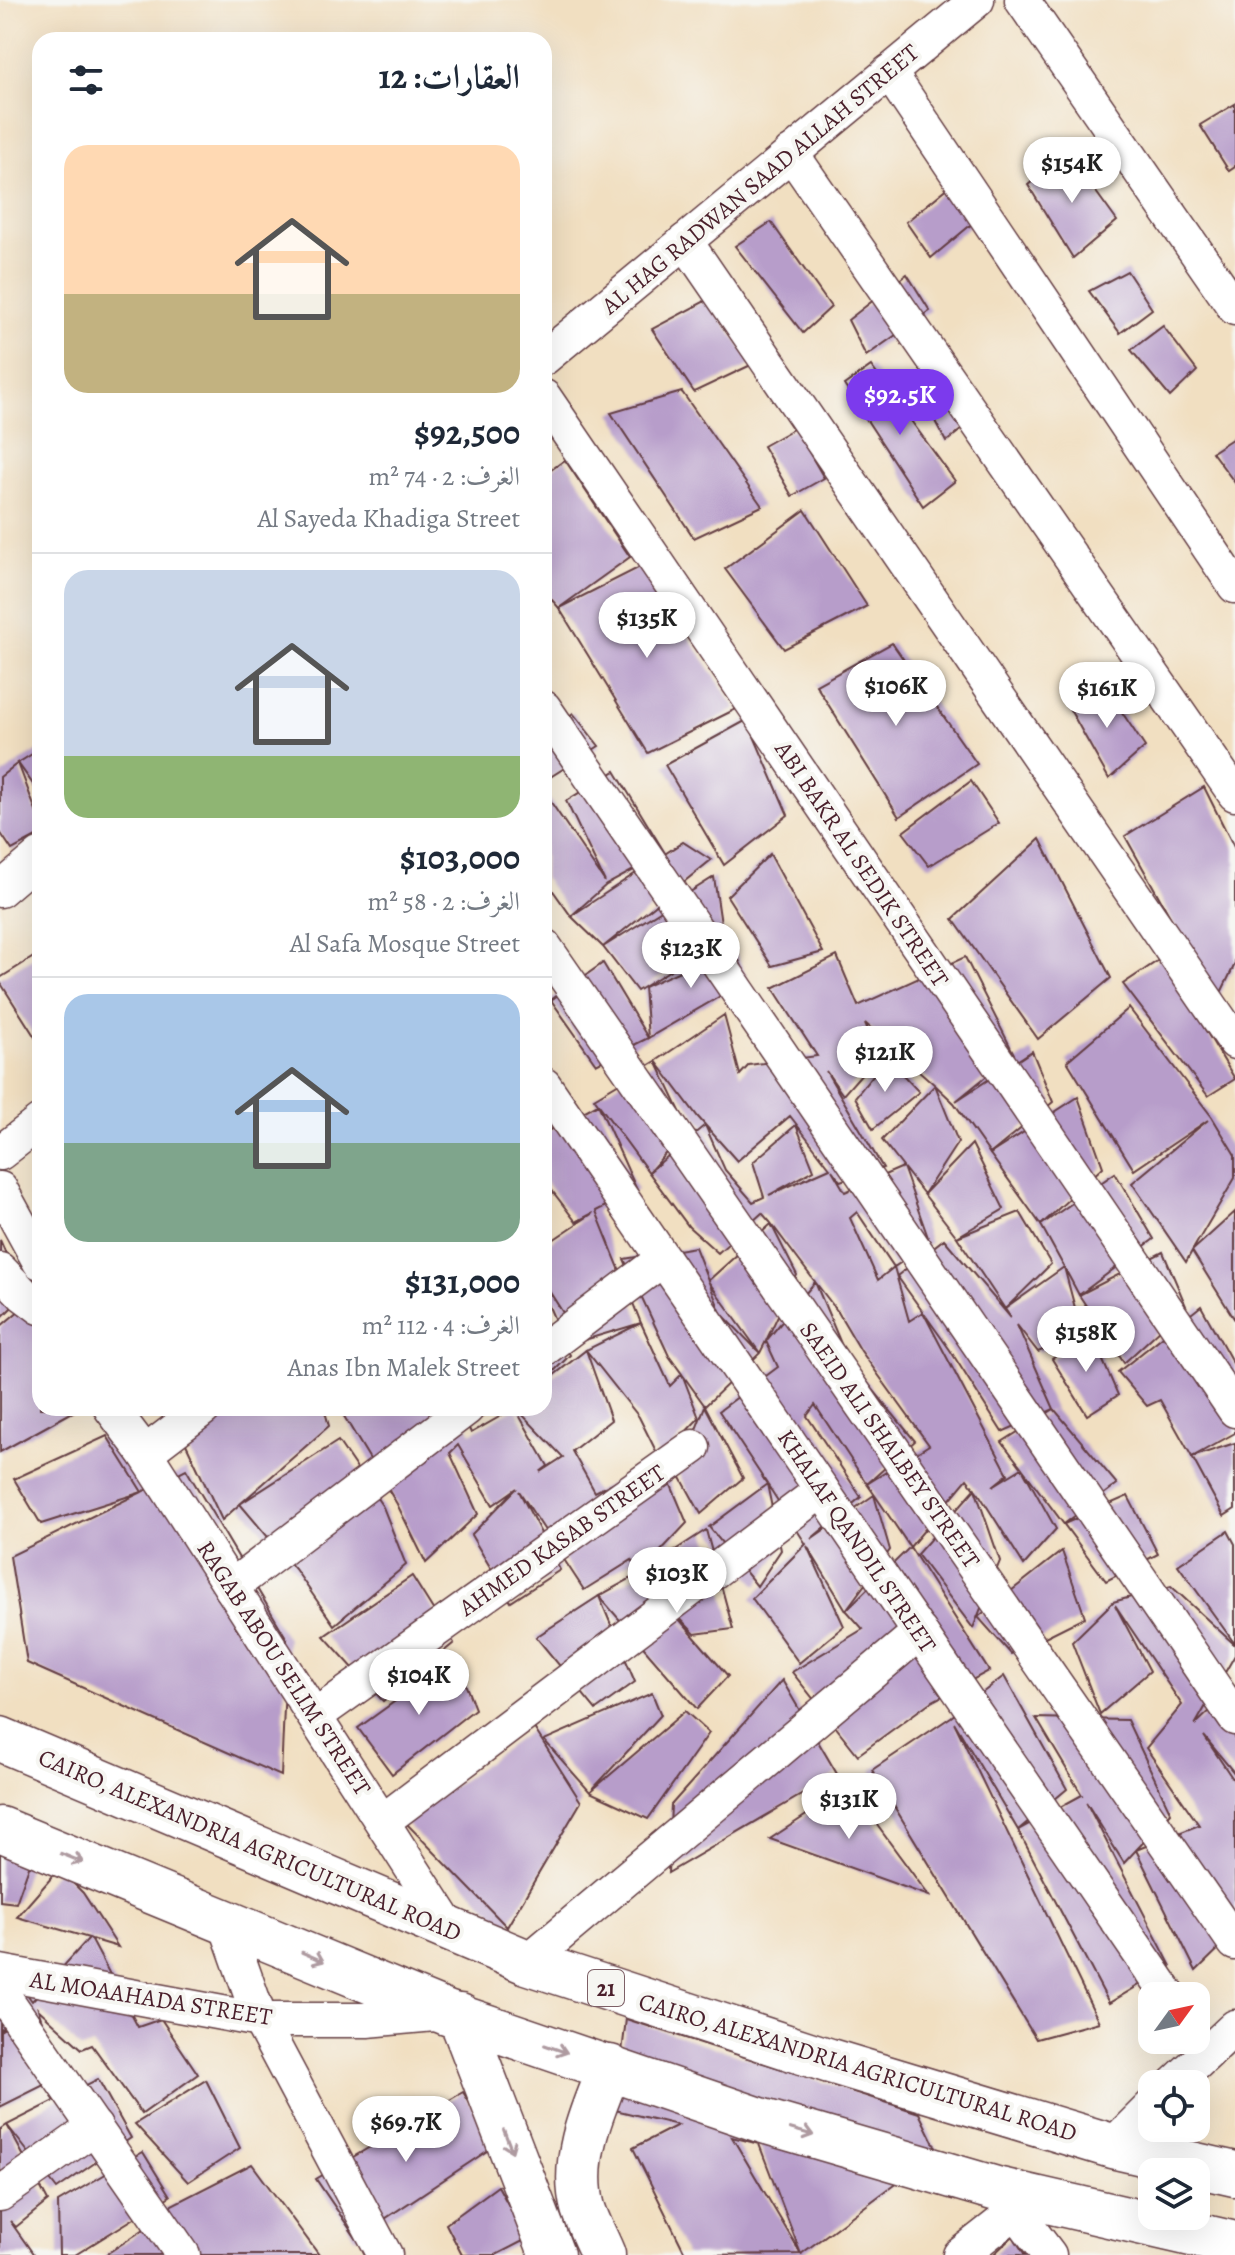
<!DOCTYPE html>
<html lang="ar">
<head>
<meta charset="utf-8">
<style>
	body { margin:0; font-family:Alegreya,Amiri,serif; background:#f6f6f7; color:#1f2937; direction:rtl; height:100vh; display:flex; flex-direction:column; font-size:30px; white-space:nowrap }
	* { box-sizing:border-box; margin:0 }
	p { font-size:26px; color:#747a83 }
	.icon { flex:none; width:44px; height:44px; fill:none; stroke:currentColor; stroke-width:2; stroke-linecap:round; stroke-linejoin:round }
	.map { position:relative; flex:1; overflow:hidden; direction:ltr }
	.side { position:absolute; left:32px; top:32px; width:520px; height:1384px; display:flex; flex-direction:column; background:#fff; border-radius:24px; box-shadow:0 8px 32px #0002; direction:rtl }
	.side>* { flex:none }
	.needle { width:52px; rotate:57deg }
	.tools { position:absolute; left:1138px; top:1982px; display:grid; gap:16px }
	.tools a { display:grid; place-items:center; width:72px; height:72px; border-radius:16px; background:#fff; box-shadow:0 8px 32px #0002; font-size:40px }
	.price { position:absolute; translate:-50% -68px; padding:0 18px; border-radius:28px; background:#fff; color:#222; font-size:26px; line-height:52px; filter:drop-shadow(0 2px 4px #0008) }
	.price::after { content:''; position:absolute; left:50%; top:48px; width:24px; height:18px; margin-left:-12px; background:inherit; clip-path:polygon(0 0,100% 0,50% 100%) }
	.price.active { background:#7c3aed; color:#fff }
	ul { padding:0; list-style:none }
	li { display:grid; align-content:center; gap:16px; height:424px; padding:0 32px }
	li+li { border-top:2px solid #e0e1e3 }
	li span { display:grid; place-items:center; height:248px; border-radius:24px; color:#555 }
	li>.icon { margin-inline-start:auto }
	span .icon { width:144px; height:144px; fill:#fffc; stroke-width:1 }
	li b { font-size:34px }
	h2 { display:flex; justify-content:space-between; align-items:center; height:96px; padding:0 32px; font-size:34px }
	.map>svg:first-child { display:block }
</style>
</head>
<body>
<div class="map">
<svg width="1235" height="2255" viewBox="0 0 1235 2255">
	<rect width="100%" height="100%" fill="#f6f6f2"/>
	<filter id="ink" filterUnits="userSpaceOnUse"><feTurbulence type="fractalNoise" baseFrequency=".0125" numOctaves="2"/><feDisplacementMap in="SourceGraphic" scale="16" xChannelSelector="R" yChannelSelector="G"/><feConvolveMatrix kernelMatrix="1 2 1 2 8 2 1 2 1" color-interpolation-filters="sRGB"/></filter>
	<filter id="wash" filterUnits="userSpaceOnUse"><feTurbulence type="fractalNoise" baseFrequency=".006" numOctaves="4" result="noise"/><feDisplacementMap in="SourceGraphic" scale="32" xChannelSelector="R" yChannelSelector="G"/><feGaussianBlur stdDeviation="1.8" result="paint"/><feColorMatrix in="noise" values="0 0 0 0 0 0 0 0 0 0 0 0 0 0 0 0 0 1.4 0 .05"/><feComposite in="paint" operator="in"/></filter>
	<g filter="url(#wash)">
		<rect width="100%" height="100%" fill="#f1dfc1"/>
		<g id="blocks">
			<g fill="#b79dca" fill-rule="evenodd">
				<path d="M 1235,104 L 1235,167 L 1229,171 L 1200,125 Z"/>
				<path d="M 1068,153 L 1117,221 L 1073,258 L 1028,185 Z"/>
				<path d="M 966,173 L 991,208 L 931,258 L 906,222 Z"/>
				<path d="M 771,222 L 831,307 L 803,333 L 735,246 Z"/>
				<path d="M 1127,271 L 1152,309 L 1120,333 L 1089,291 Z"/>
				<path d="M 907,274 L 930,311 L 866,356 L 848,320 Z"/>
				<path d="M 707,300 L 753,364 L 694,392 L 652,329 Z"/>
				<path d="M 1163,326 L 1197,371 L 1170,397 L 1131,350 Z"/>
				<path d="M 871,366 L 955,481 L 923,506 L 844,385 Z"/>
				<path d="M 961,380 L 983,412 L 946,442 L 925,402 Z"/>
				<path d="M 682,392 L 762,506 L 694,538 L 611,413 Z"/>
				<path d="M 795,428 L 824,478 L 792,496 L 763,446 Z"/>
				<path d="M 1235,437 L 1235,483 L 1212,452 Z"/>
				<path d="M 565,460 L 630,557 L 559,608 L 544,591 L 544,475 Z"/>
				<path d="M 805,510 L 867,606 L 784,649 L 725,569 Z"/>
				<path d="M 642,566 L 736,709 L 648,753 L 559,608 Z"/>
				<path d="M 892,643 L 977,764 L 899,817 L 816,685 Z"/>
				<path d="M 1104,685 L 1145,747 L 1109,779 L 1068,706 Z"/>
				<path d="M 573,713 L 599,746 L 544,781 L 544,734 Z"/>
				<path d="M 747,720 L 788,815 L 724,865 L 665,765 Z"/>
				<path d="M 40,749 L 40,794 L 18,763 Z"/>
				<path d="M 18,763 L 40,822 L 40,835 L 12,850 L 0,832 L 0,777 Z"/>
				<path d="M 615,771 L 665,853 L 606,885 L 571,916 L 683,842 L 711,860 L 603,947 L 714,877 L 723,937 L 637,991 L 603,947 L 571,916 L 544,878 L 544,792 L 605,882 L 566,801 Z"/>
				<path d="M 971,781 L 999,823 L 929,866 L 903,832 Z"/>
				<path d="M 1204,787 L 1235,849 L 1235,964 L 1217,1001 L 1125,836 Z"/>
				<path d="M 1040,839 L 1111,978 L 1038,1039 L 953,919 Z"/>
				<path d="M 770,854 L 823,952 L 772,966 L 727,896 Z"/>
				<path d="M 733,947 L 748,980 L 648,1038 L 644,987 Z"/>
				<path d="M 40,953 L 40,1045 L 0,982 L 0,978 Z"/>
				<path d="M 837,956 L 858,1006 L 965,957 L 1014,1054 L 956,1101 L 1032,1051 L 1053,1102 L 990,1154 L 954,1103 L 935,1085 L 958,1142 L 924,1194 L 972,1144 L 1004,1209 L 957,1237 L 1020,1212 L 1051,1264 L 1005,1309 L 957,1237 L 903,1167 L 930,1243 L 894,1267 L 857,1212 L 850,1218 L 878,1280 L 894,1267 L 909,1321 L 923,1312 L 1008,1474 L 993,1486 L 1022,1468 L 1002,1442 L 1054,1409 L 1002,1432 L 950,1350 L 923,1312 L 897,1276 L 944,1239 L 1011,1318 L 1005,1309 L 1064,1267 L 1041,1225 L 1115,1173 L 1154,1239 L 1079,1295 L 1064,1267 L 1082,1334 L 1038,1352 L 1017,1325 L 1054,1409 L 1117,1484 L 1064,1524 L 1128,1496 L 1158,1554 L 1106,1581 L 1022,1468 L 1056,1529 L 1024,1565 L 979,1494 L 967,1479 L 910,1547 L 872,1491 L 867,1484 L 815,1405 L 807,1416 L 861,1497 L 811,1539 L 874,1495 L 890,1550 L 846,1610 L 807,1546 L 844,1626 L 799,1663 L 752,1598 L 806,1544 L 767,1484 L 781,1550 L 757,1586 L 709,1527 L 767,1484 L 719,1411 L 778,1367 L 766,1341 L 760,1353 L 705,1406 L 682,1374 L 699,1418 L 660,1459 L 639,1417 L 586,1350 L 641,1323 L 581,1341 L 544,1283 L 544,1246 L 593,1213 L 576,1222 L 544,1180 L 544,1133 L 598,1104 L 637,1190 L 596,1211 L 641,1323 L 670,1386 L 682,1374 L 669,1356 L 624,1259 L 695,1247 L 721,1313 L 760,1353 L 708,1281 L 771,1224 L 797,1275 L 766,1341 L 815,1282 L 847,1358 L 915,1441 L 867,1484 L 929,1445 L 861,1351 L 838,1312 L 800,1262 L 770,1222 L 762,1213 L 718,1253 L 689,1227 L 594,1098 L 656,1061 L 724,1015 L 740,1075 L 749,1065 L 817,1056 L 773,988 ZM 865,1023 L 935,1085 L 882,1140 L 903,1167 L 845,1192 L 832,1170 L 840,1181 L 883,1168 L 826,1071 L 843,1095 L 878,1055 ZM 656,1061 L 698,1117 L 705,1125 L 737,1161 L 790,1116 L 794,1121 L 830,1168 L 769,1195 L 814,1170 L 796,1125 L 753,1162 L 764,1197 L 753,1202 L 725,1170 L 705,1125 L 649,1172 L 688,1128 Z"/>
				<path d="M 1162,958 L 1235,1079 L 1208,1096 L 1123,984 Z"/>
				<path d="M 603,963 L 648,1038 L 596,1064 L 551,1000 Z"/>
				<path d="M 1129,1008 L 1212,1117 L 1235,1155 L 1235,1178 L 1192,1251 L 1235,1212 L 1235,1320 L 1192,1251 L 1186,1262 L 1132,1183 L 1208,1120 L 1134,1170 L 1067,1061 Z"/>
				<path d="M 887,1058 L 919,1092 L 873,1129 L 855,1097 Z"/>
				<path d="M 1078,1097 L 1103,1167 L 1041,1225 L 990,1154 Z"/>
				<path d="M 0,1240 L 24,1295 L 0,1319 Z"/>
				<path d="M 1163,1252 L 1186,1306 L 1124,1363 L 1079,1295 Z"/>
				<path d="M 40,1293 L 40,1408 L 80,1408 L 0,1452 L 0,1327 Z"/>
				<path d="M 544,1295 L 570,1355 L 544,1381 Z"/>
				<path d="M 1201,1306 L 1235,1367 L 1235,1433 L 1192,1457 L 1160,1400 L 1147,1406 L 1118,1372 Z"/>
				<path d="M 1090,1331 L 1118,1395 L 1087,1415 L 1052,1359 Z"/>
				<path d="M 586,1350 L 611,1420 L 572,1451 L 595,1492 L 660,1459 L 687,1523 L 640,1573 L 632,1560 L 584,1590 L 519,1491 L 560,1570 L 511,1602 L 471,1535 L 517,1488 L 493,1505 L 458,1445 L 450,1453 L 478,1514 L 426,1563 L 397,1504 L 339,1408 L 460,1408 L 471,1433 L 515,1408 L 548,1466 L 540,1472 L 563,1457 L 516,1408 L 544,1408 L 544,1383 Z"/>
				<path d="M 705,1406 L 743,1478 L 701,1514 L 679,1474 Z"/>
				<path d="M 169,1408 L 324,1408 L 329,1426 L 240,1504 L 338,1441 L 383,1507 L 406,1565 L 334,1625 L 295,1569 L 240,1504 L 222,1520 Z"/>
				<path d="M 107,1436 L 142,1492 L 186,1469 L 287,1639 L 281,1776 L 27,1663 L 10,1556 L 142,1492 L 41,1524 L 14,1479 Z"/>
				<path d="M 1235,1443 L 1235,1509 L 1224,1516 L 1192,1457 Z"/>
				<path d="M 975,1489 L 1000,1561 L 973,1628 L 917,1554 Z"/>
				<path d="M 706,1530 L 733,1629 L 695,1634 L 667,1605 L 728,1676 L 697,1709 L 599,1596 L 637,1575 Z"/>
				<path d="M 1228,1531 L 1235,1544 L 1235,1644 L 1178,1565 Z"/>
				<path d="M 910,1547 L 989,1671 L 929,1703 L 858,1755 L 792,1672 L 863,1629 L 846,1610 Z"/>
				<path d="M 1062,1551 L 1085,1617 L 1011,1654 L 978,1617 Z"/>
				<path d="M 412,1576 L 454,1643 L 383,1701 L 324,1636 Z"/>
				<path d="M 1171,1586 L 1235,1645 L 1235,1655 L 1195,1725 L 1235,1687 L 1235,1774 L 1204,1736 L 1235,1782 L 1235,1933 L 1196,1971 L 1136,1850 L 1124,1863 L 1086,1802 L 1171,1966 L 1109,2003 L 1018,1830 L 954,1722 L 1099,2022 L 1036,2039 L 872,1770 L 951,1717 L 1004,1676 L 1067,1789 L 1018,1830 L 1082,1795 L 1036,1718 L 1127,1720 L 1171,1813 L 1136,1850 L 1199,1825 L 1146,1748 L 1182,1705 L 1115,1605 L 1150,1671 L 1100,1714 L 1072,1642 L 1113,1602 Z"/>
				<path d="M 599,1596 L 635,1682 L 596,1710 L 536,1637 Z"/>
				<path d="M 455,1658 L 475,1709 L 392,1774 L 358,1728 Z"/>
				<path d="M 782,1680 L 837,1774 L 668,1873 L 671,1805 Z"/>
				<path d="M 652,1693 L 661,1715 L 590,1792 L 685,1711 L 709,1733 L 648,1819 L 590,1792 L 544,1740 Z"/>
				<path d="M 534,1728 L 581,1802 L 507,1927 L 405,1822 Z"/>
				<path d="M 849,1787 L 929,1896 L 770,1839 Z"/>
				<path d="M 0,1850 L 32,1858 L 16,1903 L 0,1901 Z"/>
				<path d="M 59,1869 L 83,1893 L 118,1947 L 91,1939 L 138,2027 L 161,2019 L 198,2074 L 142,2114 L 92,2045 L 82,2049 L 38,2009 L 60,2077 L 0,2107 L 0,2031 L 10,2025 L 0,2029 L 0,1957 L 32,2001 L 89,1938 L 17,1917 Z"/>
				<path d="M 626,2019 L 919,2113 L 938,2152 L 801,2254 L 759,2144 L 732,2137 L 801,2254 L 686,2255 L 633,2148 L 678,2125 L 615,2110 Z"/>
				<path d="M 98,2079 L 131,2138 L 57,2189 L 7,2125 L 48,2201 L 16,2227 L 10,2221 L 34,2255 L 0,2255 L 0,2130 L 7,2125 Z"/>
				<path d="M 206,2080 L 240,2148 L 188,2182 L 135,2124 Z"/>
				<path d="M 463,2092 L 496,2145 L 356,2238 L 316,2179 Z"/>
				<path d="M 143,2152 L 170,2196 L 75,2255 L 59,2255 L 58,2202 Z"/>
				<path d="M 252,2164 L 319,2255 L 192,2255 L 160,2211 Z"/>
				<path d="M 498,2186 L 527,2239 L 496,2255 L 462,2255 L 446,2224 Z"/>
				<path d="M 155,2222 L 175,2255 L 105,2255 Z"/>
				<path d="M 1013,2236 L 1025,2255 L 993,2255 Z"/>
			</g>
		</g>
	</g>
	<g filter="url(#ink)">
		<use href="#blocks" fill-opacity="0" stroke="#633c42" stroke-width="2"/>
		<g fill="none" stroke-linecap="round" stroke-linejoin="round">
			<defs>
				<g id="minor">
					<path d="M 1022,0 L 1235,308"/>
					<path d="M 889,72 L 1235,586"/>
					<path d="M 791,153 L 1235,794"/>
					<path d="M 685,241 L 1235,1042"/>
					<path d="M 544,358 L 977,0"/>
					<path d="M 544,397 L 1235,1410"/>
					<path d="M 544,708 L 1235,1718"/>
					<path d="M 0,890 L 40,856"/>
					<path d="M 544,946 L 1235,1943"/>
					<path d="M 544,1085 L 1169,1996"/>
					<path d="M 0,1153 L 40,1122"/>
					<path d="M 0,1189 L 40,1262"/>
					<path d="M 0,1270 L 24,1295 L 40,1307"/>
					<path d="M 544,1349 L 663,1259"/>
					<path d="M 111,1408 L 145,1453 L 452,1931"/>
					<path d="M 145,1453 L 204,1408"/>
					<path d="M 231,1587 L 467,1408"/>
					<path d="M 315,1716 L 693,1447"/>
					<path d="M 383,1821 L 822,1490"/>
					<path d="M 225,1921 L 260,2020 L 385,2255"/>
					<path d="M 527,1962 L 920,1632"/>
					<path d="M 0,1972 L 260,2020 L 367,2020 L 446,2013"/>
					<path d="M 0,1991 L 183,2255"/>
					<path d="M 1174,2084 L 1235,2027"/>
					<path d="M 1112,2146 L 1152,2106"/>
					<path d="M 1000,2190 L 1049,2255"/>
					<path d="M 0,2194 L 95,2127"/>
					<path d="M 960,2255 L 1016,2211"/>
				</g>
				<g id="tertiary">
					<path d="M 460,2016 L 552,2255"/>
					<path d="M 603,2255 C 597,2240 588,2224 583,2208 C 570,2160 592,2111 610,2067"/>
				</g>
				<g id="trunk">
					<path d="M 0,1739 L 527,1962 L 830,2061 L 1112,2146 L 1235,2174"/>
					<path d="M 0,1829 L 447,2013 L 760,2120 L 1000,2190 L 1235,2244"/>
				</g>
			</defs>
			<use href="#minor" stroke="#633c42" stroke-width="37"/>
			<use href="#tertiary" stroke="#633c42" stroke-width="47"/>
			<use href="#trunk" stroke="#633c42" stroke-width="47"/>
			<use href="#minor" stroke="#fff" stroke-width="34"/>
			<use href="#tertiary" stroke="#fff" stroke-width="44"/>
			<use href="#trunk" stroke="#fff" stroke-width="44"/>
		</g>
		<defs><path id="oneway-shaft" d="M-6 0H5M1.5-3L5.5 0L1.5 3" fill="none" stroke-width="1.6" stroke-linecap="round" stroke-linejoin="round" transform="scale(2)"/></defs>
		<g stroke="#ae9aa0">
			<use href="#oneway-shaft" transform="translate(72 1858) rotate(22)"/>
			<use href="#oneway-shaft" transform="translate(313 1957) rotate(23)"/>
			<use href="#oneway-shaft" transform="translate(556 2049) rotate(19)"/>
			<use href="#oneway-shaft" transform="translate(802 2132) rotate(16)"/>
			<use href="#oneway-shaft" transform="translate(508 2141) rotate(69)"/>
		</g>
	</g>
	<g text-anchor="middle" stroke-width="8" stroke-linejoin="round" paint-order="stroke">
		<rect fill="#f6f6f2" stroke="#7e6067" stroke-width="2" x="588" y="1970" width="36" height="36" rx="6"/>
		<g font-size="22" font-weight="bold" fill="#4a1f2b">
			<text x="606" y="1996">21</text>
		</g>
		<g font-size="24" fill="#4a1f2b" stroke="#f6f6f2">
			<text transform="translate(760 179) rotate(-40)" y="8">AL HAG RADWAN SAAD ALLAH STREET</text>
			<text transform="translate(862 864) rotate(56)" y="8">ABI BAKR AL SEDIK STREET</text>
			<text transform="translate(890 1445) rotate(55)" y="8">SAEID ALI SHALBEY STREET</text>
			<text transform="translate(562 1540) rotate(-35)" y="8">AHMED KASAB STREET</text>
			<text transform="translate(857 1541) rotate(56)" y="8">KHALAF QANDIL STREET</text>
			<text transform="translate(284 1668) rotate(57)" y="8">RAGAB ABOU SELIM STREET</text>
			<text transform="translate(250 1845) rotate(23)" y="8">CAIRO, ALEXANDRIA AGRICULTURAL ROAD</text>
			<text transform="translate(151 1998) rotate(9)" y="8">AL MOAAHADA STREET</text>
			<text transform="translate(858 2067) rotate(17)" y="8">CAIRO, ALEXANDRIA AGRICULTURAL ROAD</text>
		</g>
	</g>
</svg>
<div class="tools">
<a><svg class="needle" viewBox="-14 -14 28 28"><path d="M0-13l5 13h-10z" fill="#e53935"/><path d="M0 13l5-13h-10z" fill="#747a83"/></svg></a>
<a><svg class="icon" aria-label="locate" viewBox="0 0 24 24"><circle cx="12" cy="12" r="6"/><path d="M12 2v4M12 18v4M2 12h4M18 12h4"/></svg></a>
<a><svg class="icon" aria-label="layers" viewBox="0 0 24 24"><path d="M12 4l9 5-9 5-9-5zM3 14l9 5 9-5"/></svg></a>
</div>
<b class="price" style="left:1072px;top:205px">$154K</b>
<b class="price active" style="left:900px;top:437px">$92.5K</b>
<b class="price" style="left:647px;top:660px">$135K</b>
<b class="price" style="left:896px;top:728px">$106K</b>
<b class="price" style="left:1107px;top:730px">$161K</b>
<b class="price" style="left:691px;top:990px">$123K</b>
<b class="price" style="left:885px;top:1094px">$121K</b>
<b class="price" style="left:1086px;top:1374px">$158K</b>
<b class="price" style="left:677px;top:1615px">$103K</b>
<b class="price" style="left:419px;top:1717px">$104K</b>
<b class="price" style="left:849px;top:1841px">$131K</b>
<b class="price" style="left:406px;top:2164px">$69.7K</b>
<section class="side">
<h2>العقارات: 12<svg class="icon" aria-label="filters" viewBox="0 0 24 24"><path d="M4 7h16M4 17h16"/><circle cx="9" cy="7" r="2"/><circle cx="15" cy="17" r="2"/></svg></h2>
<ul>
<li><span style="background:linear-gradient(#ffd9b3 60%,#c2b280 0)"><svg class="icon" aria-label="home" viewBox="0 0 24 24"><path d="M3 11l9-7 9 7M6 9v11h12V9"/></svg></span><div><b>$92,500</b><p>الغرف: 2 · 74 m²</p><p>Al Sayeda Khadiga Street</p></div></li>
<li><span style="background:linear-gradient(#c9d6e8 75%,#8fb573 0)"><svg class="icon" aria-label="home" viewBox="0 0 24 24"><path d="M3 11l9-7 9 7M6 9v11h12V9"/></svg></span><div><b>$103,000</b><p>الغرف: 2 · 58 m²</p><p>Al Safa Mosque Street</p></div></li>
<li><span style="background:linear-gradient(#a9c7e8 60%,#7fa58c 0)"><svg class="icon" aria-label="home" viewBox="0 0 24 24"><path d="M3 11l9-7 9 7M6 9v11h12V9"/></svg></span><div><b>$131,000</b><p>الغرف: 4 · 112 m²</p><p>Anas Ibn Malek Street</p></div></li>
</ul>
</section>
</div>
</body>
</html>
